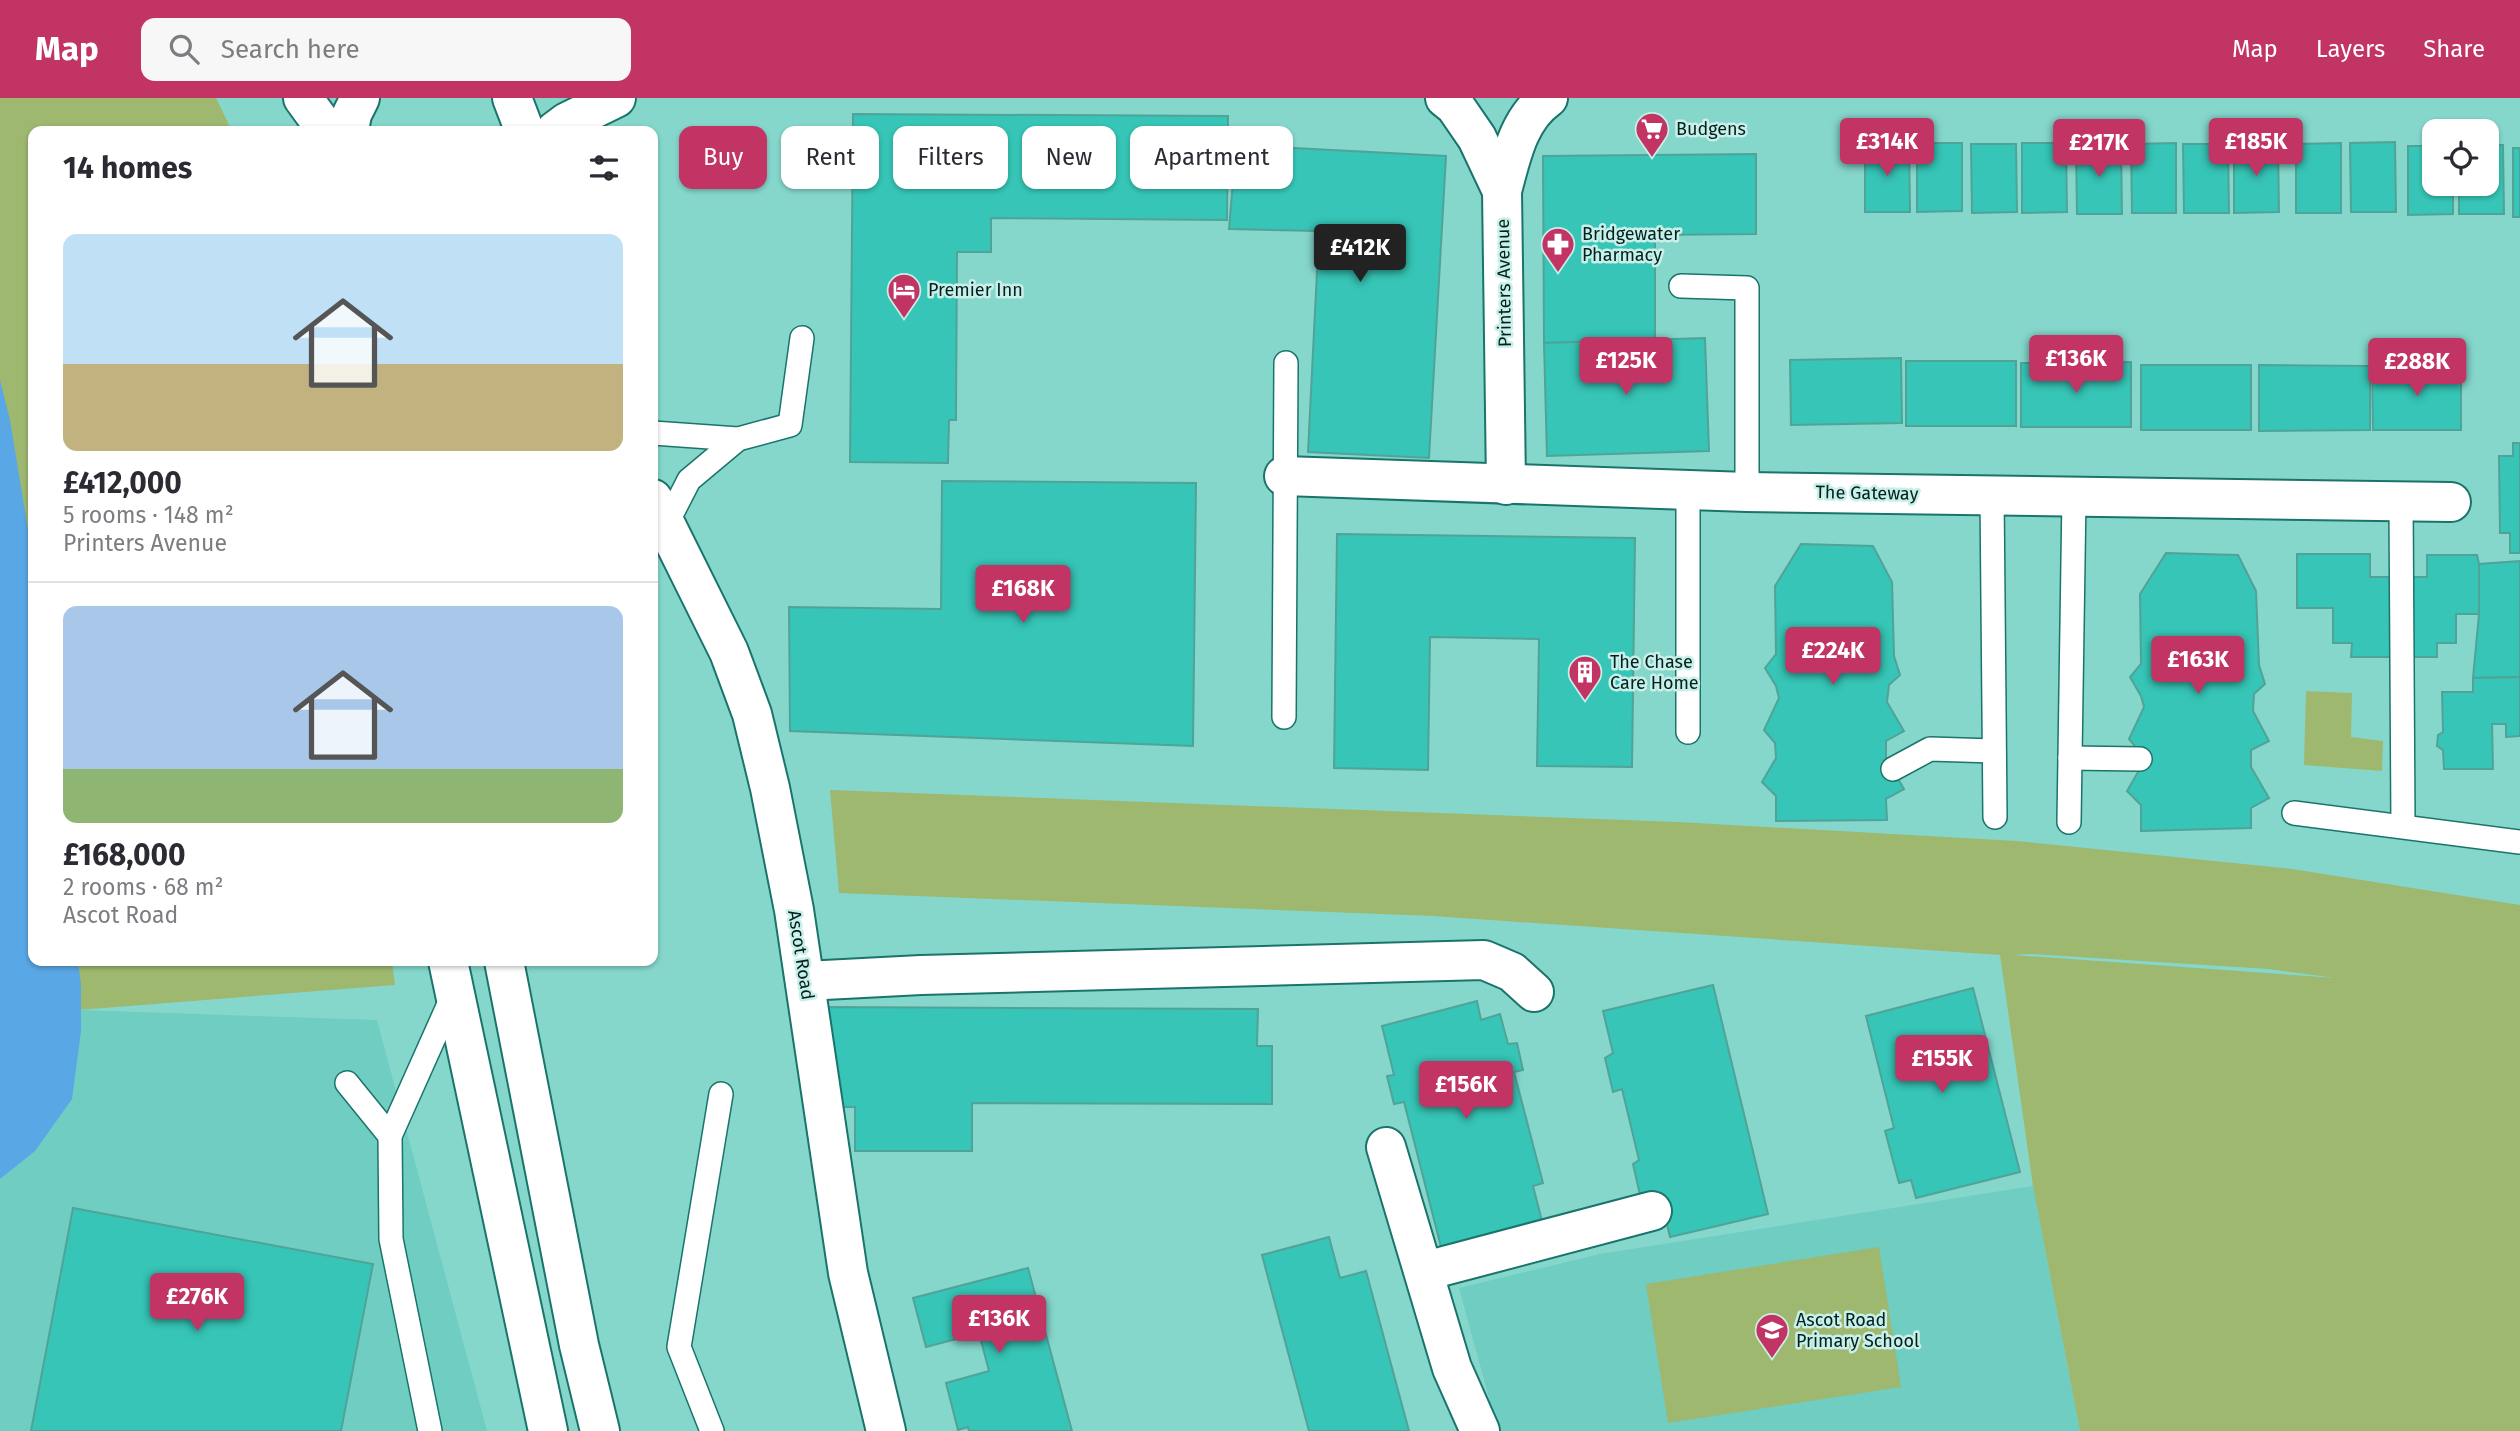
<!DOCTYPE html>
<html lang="en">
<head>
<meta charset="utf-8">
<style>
	body { margin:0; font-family:"Fira Sans",sans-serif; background:#f7f7f7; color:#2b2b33; height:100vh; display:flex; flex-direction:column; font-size:26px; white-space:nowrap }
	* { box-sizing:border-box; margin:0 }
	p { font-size:23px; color:#7c7c81 }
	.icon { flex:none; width:38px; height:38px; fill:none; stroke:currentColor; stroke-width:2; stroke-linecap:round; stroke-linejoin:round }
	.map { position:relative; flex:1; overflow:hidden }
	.sheet { position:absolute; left:28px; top:28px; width:630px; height:840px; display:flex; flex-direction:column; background:#fff; border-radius:14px; box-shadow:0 2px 5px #0004 }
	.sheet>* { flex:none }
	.banner { position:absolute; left:679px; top:28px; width:665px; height:63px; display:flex; gap:14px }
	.fabs { position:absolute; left:2422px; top:21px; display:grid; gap:14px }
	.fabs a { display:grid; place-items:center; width:77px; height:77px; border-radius:14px; background:#fff; box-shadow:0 2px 5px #0004; font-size:35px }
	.price { position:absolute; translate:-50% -60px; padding:0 16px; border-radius:7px; background:#c13464; color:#fff; font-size:23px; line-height:46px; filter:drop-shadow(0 2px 4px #0008) }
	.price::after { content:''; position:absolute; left:50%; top:42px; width:21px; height:16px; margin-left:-10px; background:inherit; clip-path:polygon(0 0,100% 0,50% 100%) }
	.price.on { background:#222; color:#fff }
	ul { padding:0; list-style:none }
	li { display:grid; align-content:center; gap:14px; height:371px; padding:0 35px }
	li+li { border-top:2px solid #e1e1e2 }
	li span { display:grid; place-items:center; height:217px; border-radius:14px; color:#555 }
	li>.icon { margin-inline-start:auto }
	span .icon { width:126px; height:126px; fill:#fffc; stroke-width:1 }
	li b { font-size:30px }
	h2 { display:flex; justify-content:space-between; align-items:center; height:84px; padding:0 35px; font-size:30px }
	.tag { padding:0 24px; border-radius:14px; background:#fff; box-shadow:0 2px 5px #0004; font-size:24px; line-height:63px }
	.tag.on { background:#c13464; color:#fff }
	header { display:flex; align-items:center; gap:42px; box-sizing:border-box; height:98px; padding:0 35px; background:#c13464; color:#fff }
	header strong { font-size:33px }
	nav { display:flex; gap:38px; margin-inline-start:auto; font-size:24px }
	.search { width:490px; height:63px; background:#f7f7f7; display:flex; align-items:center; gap:18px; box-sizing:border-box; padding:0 24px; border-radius:14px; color:#7c7c81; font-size:26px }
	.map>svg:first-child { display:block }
</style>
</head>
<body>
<header>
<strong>Map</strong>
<div class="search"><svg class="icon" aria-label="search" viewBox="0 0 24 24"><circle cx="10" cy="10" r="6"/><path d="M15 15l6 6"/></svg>Search here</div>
<nav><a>Map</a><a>Layers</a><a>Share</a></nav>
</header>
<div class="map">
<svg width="2520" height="1333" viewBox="0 0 2520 1333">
	<rect width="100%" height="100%" fill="#85d7cc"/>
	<g fill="#6fcdc1">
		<path d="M 78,912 L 377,922 L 487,1333 L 0,1333 L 0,1073 Z"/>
		<path d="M 2033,1088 L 2080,1333 L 1498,1333 L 1459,1190 L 1600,1156 Z"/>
	</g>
	<g fill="#9eb870" fill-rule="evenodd">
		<path d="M 0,0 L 216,0 L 232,33 L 33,33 L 33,522 L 0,325 Z"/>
		<path d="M 2306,593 L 2352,595 L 2351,639 L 2383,643 L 2382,673 L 2304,667 Z"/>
		<path d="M 830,692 L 1678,724 L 2017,743 L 2292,771 L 2520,807 L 2520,1333 L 2080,1333 L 2033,1088 L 2000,857 L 1433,818 L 839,795 ZM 2031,856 L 2268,871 L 2336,880 L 2013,857 Z"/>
		<path d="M 72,863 L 392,863 L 395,887 L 78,912 Z"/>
		<path d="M 1879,1149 L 1901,1289 L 1668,1325 L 1646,1186 Z"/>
	</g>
	<path fill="#59a7e4" d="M 0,282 L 10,322 L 33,462 L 33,863 L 78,863 L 81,887 L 81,933 L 72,1001 L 35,1053 L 0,1081 Z"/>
	<g fill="#36c5b6" stroke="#51a398" stroke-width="2">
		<path d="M 853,16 L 1228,18 L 1227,122 L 991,120 L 991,154 L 957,154 L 956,312 L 956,322 L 949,322 L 948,365 L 850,364 Z"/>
		<path d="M 2395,44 L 2396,114 L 2351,114 L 2350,45 Z"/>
		<path d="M 1865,45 L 1909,45 L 1910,114 L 1865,114 Z"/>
		<path d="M 1917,45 L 1962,45 L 1962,113 L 1917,114 Z"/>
		<path d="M 2022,45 L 2066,45 L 2067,114 L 2022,115 Z"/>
		<path d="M 2176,45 L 2176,115 L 2132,115 L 2131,46 Z"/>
		<path d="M 2278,45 L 2279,114 L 2234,115 L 2234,46 Z"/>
		<path d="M 2341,45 L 2341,115 L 2296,115 L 2296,46 Z"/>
		<path d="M 1971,46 L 2016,46 L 2017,114 L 1972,115 Z"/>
		<path d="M 2121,46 L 2122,116 L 2077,116 L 2076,47 Z"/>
		<path d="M 2183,46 L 2228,46 L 2229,115 L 2184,115 Z"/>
		<path d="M 1236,47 L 1446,58 L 1429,360 L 1308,354 L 1319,133 L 1229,131 Z"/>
		<path d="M 2487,47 L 2503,47 L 2504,116 L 2459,116 L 2459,86 L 2487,86 Z"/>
		<path d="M 2408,48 L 2434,48 L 2434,86 L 2453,86 L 2453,116 L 2408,117 Z"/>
		<rect x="2513" y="50" width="7" height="69"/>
		<path d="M 1756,56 L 1756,136 L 1655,137 L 1655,242 L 1544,245 L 1543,58 Z"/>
		<path d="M 1705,240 L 1709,353 L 1547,358 L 1544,245 Z"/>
		<path d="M 1901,260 L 1902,325 L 1791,327 L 1790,262 Z"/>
		<rect x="1906" y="263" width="110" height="65"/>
		<path d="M 2131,264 L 2131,329 L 2021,329 L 2021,265 Z"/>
		<rect x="2141" y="267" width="110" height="65"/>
		<path d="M 2259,267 L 2370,268 L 2370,332 L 2259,333 Z"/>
		<path d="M 2461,268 L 2461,332 L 2373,332 L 2372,269 Z"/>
		<path d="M 2513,345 L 2520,345 L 2520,455 L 2510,455 L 2510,435 L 2500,435 L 2499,358 L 2513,358 Z"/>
		<path d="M 942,383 L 1196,385 L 1193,648 L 790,633 L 789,509 L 941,511 Z"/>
		<path d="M 1337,436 L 1635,440 L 1632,669 L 1537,668 L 1539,541 L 1430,539 L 1428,672 L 1334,670 Z"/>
		<path d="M 1801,446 L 1873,448 L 1892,484 L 1894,558 L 1900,577 L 1889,587 L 1887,604 L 1904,633 L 1886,643 L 1886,660 L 1904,691 L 1886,701 L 1887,722 L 1776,723 L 1776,698 L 1762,684 L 1776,660 L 1775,645 L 1764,632 L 1779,600 L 1776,588 L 1765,570 L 1776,556 L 1775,488 Z"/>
		<path d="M 2166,455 L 2238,457 L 2256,493 L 2259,567 L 2265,586 L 2254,596 L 2253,613 L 2269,643 L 2251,652 L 2251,669 L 2269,700 L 2251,710 L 2251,730 L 2141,733 L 2141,707 L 2127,693 L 2141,669 L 2140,654 L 2129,641 L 2144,609 L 2141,598 L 2130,579 L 2141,566 L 2140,496 Z"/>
		<path d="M 2297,456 L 2370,456 L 2370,479 L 2427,479 L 2427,457 L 2477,457 L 2479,466 L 2479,516 L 2456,516 L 2456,545 L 2437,545 L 2437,559 L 2351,559 L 2352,545 L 2333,545 L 2333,510 L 2297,510 Z"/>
		<path d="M 2520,463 L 2520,579 L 2473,580 L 2479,516 L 2479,466 Z"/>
		<path d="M 2520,579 L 2520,638 L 2506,639 L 2506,626 L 2492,626 L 2493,671 L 2444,671 L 2443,652 L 2437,648 L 2438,637 L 2443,634 L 2442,594 L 2473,594 L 2473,580 Z"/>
		<path d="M 1713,887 L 1768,1116 L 1670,1139 L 1661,1101 L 1642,1106 L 1633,1066 L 1639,1062 L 1622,991 L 1613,994 L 1605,960 L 1613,955 L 1603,913 Z"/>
		<path d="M 1973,890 L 2020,1074 L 1916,1100 L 1911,1082 L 1899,1085 L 1885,1033 L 1894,1030 L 1866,918 Z"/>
		<path d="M 1477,903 L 1481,922 L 1500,916 L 1508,946 L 1517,945 L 1523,972 L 1514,974 L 1543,1085 L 1533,1088 L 1543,1127 L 1508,1132 L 1441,1149 L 1404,1004 L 1394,1006 L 1387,978 L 1394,977 L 1382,928 Z"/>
		<path d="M 827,909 L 1258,911 L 1257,948 L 1272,948 L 1272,1006 L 972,1005 L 972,1053 L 855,1053 L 855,1009 L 833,1009 Z"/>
		<path d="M 73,1110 L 373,1166 L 341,1333 L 31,1333 Z"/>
		<path d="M 1329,1139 L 1340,1180 L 1366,1173 L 1409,1333 L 1309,1333 L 1262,1157 Z"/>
		<path d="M 1028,1170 L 1072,1333 L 969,1333 L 968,1329 L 958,1332 L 946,1285 L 989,1273 L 979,1235 L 926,1249 L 913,1200 Z"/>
	</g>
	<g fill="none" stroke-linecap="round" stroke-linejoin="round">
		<defs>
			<g id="lane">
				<path d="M 1681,188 L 1747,190 L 1747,394"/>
				<path d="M 653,335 L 738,341 L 790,327 L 802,240"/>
				<path d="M 1688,392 L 1688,634"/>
				<path d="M 1992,396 L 1995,719"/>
				<path d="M 2401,403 L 2403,728"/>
				<path d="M 666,427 L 689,382 L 738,341"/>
				<path d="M 1284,619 L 1286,265"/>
				<path d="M 2070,660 L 2140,661"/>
				<path d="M 1893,671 L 1930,651 L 1994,653"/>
				<path d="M 2294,715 L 2520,744"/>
				<path d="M 2069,724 L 2074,398"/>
				<path d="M 347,985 L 390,1038"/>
				<path d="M 430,1333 L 391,1141 L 390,1038 L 454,895"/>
				<path d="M 712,1333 L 679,1249 L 721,996"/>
			</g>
			<g id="street">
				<path d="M 1445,0 L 1455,8 L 1477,40 L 1502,93 L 1506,387"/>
				<path d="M 1502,93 C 1511,60 1518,21 1548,0"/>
				<path d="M 1284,378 L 1747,394 L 2451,404"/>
				<path d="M 653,401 L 729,554 L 752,616 L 770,690 L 794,812 L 848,1175 L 886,1333"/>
				<path d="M 448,863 L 548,1333"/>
				<path d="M 504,863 L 579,1247 L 600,1333"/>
				<path d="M 805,883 L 921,877 L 1484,862 L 1512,874 L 1534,894"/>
				<path d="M 1386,1049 L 1452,1270 L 1480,1333"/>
				<path d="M 1425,1173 L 1652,1113"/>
			</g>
			<g id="secondary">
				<path d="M 303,0 L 327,33"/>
				<path d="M 512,0 L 522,26 L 522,33"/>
				<path d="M 349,33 L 352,16 L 360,0"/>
				<path d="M 555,33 L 567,24 L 616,0"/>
			</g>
		</defs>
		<use href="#lane" stroke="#1a746b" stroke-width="26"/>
		<use href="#street" stroke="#1a746b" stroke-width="42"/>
		<use href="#secondary" stroke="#1a746b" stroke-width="42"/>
		<use href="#lane" stroke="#fff" stroke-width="23"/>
		<use href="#street" stroke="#fff" stroke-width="38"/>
		<use href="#secondary" stroke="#fff" stroke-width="38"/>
	</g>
	<defs>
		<symbol id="supermarket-pin" viewBox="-11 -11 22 30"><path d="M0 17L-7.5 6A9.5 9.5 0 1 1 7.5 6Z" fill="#c13464" stroke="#c9efe9"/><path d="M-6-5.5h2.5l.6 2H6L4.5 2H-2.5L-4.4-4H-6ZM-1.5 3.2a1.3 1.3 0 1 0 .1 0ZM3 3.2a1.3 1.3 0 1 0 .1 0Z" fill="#fff"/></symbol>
		<symbol id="pharmacy-pin" viewBox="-11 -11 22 30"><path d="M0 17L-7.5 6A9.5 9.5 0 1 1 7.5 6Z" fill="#c13464" stroke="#c9efe9"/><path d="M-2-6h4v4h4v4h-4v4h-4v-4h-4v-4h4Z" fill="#fff"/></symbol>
		<symbol id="hotel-pin" viewBox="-11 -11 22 30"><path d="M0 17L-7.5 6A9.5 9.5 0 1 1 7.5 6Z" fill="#c13464" stroke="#c9efe9"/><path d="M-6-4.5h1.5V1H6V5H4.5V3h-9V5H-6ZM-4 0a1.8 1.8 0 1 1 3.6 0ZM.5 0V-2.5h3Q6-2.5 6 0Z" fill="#fff"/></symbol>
		<symbol id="building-pin" viewBox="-11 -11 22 30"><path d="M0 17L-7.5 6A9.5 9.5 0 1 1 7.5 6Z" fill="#c13464" stroke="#c9efe9"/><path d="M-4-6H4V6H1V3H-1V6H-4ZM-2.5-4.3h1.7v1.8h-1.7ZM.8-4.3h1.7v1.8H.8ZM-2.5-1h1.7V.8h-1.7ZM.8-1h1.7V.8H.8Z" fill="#fff"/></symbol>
		<symbol id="school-pin" viewBox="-11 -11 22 30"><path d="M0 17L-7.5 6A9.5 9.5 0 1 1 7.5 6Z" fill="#c13464" stroke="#c9efe9"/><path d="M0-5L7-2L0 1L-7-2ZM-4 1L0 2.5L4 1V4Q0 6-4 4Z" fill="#fff"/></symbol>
	</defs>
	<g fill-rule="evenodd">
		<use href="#supermarket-pin" x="1633" y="12" width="38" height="52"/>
		<use href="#pharmacy-pin" x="1539" y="127" width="38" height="52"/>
		<use href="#hotel-pin" x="885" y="173" width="38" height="52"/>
		<use href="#building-pin" x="1566" y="555" width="38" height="52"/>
		<use href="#school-pin" x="1753" y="1213" width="38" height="52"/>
	</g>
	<g text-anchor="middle" stroke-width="5" stroke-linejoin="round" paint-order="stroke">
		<g font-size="18" fill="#00211e" stroke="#c9efe9" text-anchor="start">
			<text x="1676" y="37">Budgens</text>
			<text x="1582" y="142">Bridgewater<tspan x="1582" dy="21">Pharmacy</tspan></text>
			<text x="928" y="198">Premier Inn</text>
			<text x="1610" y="570">The Chase<tspan x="1610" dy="21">Care Home</tspan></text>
			<text x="1796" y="1228">Ascot Road<tspan x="1796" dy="21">Primary School</tspan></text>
		</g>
		<g font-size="18" fill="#00211e" stroke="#c9efe9">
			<text transform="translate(1504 185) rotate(-91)" y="6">Printers Avenue</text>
			<text transform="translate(1867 395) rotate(1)" y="6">The Gateway</text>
			<text transform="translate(801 857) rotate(81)" y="6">Ascot Road</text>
		</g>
	</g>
</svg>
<div class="fabs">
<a><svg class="icon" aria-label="locate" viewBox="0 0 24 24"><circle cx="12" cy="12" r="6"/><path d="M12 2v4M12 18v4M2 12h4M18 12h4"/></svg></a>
</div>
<b class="price" style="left:1887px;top:80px">£314K</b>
<b class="price" style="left:2256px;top:80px">£185K</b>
<b class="price" style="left:2099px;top:81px">£217K</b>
<b class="price on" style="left:1360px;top:186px">£412K</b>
<b class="price" style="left:2076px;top:297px">£136K</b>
<b class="price" style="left:1626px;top:299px">£125K</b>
<b class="price" style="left:2417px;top:300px">£288K</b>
<b class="price" style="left:1023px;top:527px">£168K</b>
<b class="price" style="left:1833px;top:589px">£224K</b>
<b class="price" style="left:2198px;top:598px">£163K</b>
<b class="price" style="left:1942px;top:997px">£155K</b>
<b class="price" style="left:1466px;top:1023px">£156K</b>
<b class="price" style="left:197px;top:1235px">£276K</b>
<b class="price" style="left:999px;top:1257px">£136K</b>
<div class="banner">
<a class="tag on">Buy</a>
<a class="tag">Rent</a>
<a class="tag">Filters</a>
<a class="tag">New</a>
<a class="tag">Apartment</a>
</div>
<section class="sheet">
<h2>14 homes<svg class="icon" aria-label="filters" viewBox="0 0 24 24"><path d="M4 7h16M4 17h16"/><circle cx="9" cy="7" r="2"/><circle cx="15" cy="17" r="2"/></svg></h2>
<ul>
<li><span style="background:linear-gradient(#bfe0f5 60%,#c2b280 0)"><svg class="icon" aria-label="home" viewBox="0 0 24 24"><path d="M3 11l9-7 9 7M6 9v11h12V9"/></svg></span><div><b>£412,000</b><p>5 rooms · 148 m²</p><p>Printers Avenue</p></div></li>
<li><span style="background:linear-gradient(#a9c7e8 75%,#8fb573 0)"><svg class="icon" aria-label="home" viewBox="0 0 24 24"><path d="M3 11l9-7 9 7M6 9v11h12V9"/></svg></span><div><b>£168,000</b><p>2 rooms · 68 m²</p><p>Ascot Road</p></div></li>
</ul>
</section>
</div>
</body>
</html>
